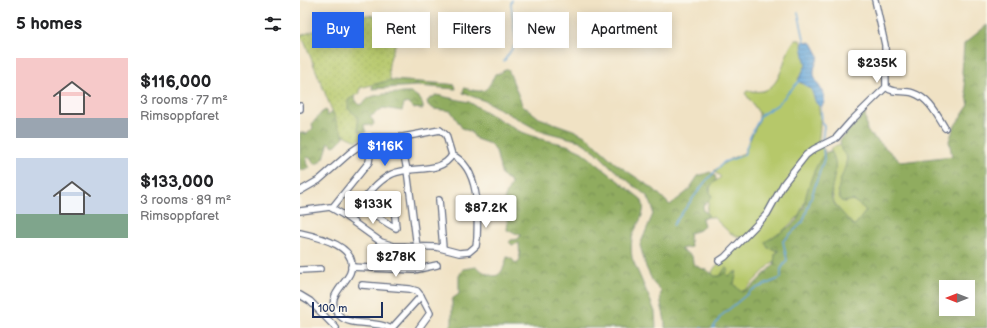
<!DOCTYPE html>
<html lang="en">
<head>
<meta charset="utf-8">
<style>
	body { margin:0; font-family:"Balsamiq Sans",sans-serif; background:#f2f2f2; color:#202124; height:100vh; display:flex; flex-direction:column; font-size:15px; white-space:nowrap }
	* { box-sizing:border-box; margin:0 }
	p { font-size:13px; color:#757577 }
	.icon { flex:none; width:22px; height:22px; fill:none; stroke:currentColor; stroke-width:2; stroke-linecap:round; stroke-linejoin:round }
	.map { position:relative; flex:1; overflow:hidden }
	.details { display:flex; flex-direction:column; background:#fff; width:300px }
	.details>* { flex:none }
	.top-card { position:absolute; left:12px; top:12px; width:380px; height:36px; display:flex; gap:8px }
	.needle { width:26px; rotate:270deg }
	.tools { position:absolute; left:639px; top:280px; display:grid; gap:8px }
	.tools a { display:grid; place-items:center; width:36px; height:36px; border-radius:0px; background:#fff; box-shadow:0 2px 10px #0003; font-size:20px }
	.scale { position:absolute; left:12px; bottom:10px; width:71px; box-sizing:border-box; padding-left:4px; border:2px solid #1b2f5e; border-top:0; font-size:11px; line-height:14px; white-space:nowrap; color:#1b2f5e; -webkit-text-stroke:3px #fbf7ec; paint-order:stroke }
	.price { position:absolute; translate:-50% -34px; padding:0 9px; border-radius:4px; background:#fff; color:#222; font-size:13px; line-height:26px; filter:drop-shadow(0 1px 2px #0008) }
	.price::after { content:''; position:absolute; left:50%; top:24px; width:12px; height:9px; margin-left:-6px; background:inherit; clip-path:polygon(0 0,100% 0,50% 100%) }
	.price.current { background:#2563eb; color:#fff }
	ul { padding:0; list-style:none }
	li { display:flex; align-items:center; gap:12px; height:100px; padding:0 16px }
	li span { display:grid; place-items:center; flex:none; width:112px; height:80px; border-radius:0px; color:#555 }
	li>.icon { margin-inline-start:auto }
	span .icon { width:48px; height:48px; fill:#fffc; stroke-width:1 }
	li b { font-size:17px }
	h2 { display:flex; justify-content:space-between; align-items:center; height:48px; padding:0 16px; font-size:17px }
	.tag { padding:0 14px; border-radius:0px; background:#fff; box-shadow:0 2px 10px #0003; font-size:14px; line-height:36px }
	.tag.current { background:#2563eb; color:#fff }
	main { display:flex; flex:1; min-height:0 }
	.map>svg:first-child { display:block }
</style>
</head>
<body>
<main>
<section class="details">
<h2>5 homes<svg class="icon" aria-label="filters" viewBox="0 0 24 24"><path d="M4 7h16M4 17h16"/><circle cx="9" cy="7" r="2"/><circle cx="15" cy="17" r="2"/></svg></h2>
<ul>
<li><span style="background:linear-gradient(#f6c9c9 75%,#9aa5b1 0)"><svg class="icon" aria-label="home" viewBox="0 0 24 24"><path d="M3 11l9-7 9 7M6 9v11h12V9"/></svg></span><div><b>$116,000</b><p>3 rooms · 77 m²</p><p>Rimsoppfaret</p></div></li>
<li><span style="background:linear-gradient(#c9d6e8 70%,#7fa58c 0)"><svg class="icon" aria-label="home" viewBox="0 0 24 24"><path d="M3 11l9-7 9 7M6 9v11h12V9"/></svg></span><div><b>$133,000</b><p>3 rooms · 89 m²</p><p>Rimsoppfaret</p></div></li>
</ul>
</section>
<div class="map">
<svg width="687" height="328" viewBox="0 0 687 328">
	<defs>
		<pattern id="forest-crowns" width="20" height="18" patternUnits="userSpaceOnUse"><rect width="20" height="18" fill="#90ac5f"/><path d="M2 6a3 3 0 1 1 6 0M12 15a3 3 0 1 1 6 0" fill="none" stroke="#758c52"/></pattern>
		<pattern id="park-dots" width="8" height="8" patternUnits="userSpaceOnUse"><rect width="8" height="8" fill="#b6c86b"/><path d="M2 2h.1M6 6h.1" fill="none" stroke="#9cac5f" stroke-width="1.8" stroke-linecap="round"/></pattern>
		<pattern id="water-rules" width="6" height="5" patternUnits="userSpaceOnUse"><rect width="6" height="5" fill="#64a4d7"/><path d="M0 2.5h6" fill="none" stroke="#5286b2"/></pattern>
	</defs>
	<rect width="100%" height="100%" fill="#fbf7ec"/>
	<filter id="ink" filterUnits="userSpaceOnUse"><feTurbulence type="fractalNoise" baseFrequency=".025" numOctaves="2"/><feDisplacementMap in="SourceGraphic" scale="8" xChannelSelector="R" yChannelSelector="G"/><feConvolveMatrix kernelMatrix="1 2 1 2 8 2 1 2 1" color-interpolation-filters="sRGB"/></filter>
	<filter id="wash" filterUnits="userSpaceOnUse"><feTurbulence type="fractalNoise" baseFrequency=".012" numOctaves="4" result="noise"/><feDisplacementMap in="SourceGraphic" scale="16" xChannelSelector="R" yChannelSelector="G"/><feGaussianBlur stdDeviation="0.9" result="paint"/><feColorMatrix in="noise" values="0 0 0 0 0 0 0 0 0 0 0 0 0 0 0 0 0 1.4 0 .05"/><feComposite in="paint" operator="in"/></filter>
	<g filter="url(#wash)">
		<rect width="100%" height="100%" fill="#f0e2c4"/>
		<g fill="#b6c86b" stroke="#687c64">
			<path d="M 495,40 L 500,40 L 505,48 L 508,64 L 498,79 L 499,82 C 502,84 508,86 510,88 C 522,101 521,127 518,143 L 525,151 L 499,216 L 475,238 L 477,258 L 445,290 L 440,292 L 414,278 L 412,272 L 415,267 L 427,257 L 442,238 L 430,233 L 413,217 L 406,217 L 411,185 L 421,177 L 414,171 L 430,159 L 444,153 L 459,120 L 459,113 L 445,93 L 447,91 C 452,91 458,92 463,91 C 484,85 482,54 495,40 Z"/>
			<path d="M 540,145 L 547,156 L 545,174 L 551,200 L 566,205 L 572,210 L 560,226 L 550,226 L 534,202 L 531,188 L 530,153 L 531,148 Z"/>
		</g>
		<g fill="url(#forest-crowns)" stroke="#566e5e" fill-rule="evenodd">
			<path d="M 687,25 L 687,328 L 365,328 C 366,314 358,303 361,291 L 354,284 L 346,267 L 340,245 L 353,214 L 353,208 L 348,197 L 312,168 L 295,151 L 280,141 L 238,130 L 185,101 L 163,93 L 164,88 C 184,93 186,94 195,74 L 201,73 L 205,69 L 208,69 L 223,107 L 228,109 L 239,118 L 273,130 L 287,137 L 315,163 L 355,190 L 370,205 L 388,191 L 398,176 L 410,172 L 415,175 L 416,180 L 409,188 L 412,197 L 403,206 L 404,211 L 408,214 L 408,217 L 402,219 L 404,225 L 400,230 L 389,233 L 391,247 L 380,249 L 392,256 L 393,263 C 399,270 408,268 414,276 L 420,276 L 426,267 L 429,270 L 426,273 L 428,276 L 437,271 L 434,284 L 440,291 C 451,292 465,272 474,265 L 475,254 L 479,251 L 468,248 L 465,242 C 475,235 487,230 496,221 C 500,217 499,211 504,208 C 505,194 515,161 527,152 L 531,151 C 543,169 526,189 533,201 C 537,209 547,217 553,225 L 555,225 L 566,211 C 563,206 557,204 553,200 L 545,202 L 541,201 C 533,188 546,172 547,157 L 541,150 L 540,140 L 565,113 L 567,131 L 601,162 L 652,156 L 649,141 L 654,127 L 669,105 L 662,73 L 664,44 ZM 646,287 L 668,287 L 668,309 L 646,309 Z"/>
			<path d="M 91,80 L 148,84 L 155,85 L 156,89 L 117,86 L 72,89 L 73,84 Z"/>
			<path d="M 111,93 C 118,96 124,101 123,109 L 113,108 L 108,103 L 104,104 L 102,111 L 83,108 L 70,117 L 73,120 L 74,124 L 72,126 L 65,124 L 64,126 L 66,132 L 63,133 L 58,130 L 57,117 C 49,112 46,109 48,100 L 53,96 L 59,105 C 65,103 65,101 69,98 C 78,93 101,93 111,93 Z"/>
			<path d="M 136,95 L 169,102 L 219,131 L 241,139 L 267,145 L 282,152 L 341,199 C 349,213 335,225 332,238 C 331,245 331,251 332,258 L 351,302 L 355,312 L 356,328 L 150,328 L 152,323 L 152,299 L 159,294 L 159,276 L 163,269 L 176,267 C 195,280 201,280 207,257 L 212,259 L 216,264 L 220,261 L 219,243 L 212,245 L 209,242 L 211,240 L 218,239 L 221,235 L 207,230 C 209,220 204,211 204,201 C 205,194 209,190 211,184 L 210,180 L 202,176 L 196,151 L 190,144 L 176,139 L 171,132 L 162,128 L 151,111 L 134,109 L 128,105 L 127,101 Z"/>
			<path d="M 26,110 L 27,116 L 33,112 L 44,137 L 36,145 L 33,146 L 29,142 L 24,158 L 17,164 L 14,164 L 10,158 L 7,157 L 6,163 L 10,167 L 0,171 L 0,132 L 7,134 L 13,128 L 12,124 L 22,112 Z"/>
		</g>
		<path fill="url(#park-dots)" stroke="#687c64" d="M 67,15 L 96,18 L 101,22 L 102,25 C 100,41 82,63 91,80 L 60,88 L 60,93 L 48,100 L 48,109 L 57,116 L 58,129 L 64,137 L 57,141 L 44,135 L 39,128 L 5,43 L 0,36 L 13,31 L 26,31 L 30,24 L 40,23 Z"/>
		<path fill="url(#water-rules)" stroke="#406a9a" d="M 504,41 L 512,43 L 519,56 C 517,62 513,68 514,75 C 516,85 531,97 521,107 L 516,103 L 511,89 L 500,82 L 499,79 L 506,65 L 502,46 Z"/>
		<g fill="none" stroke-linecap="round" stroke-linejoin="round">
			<g stroke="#64a4d7" stroke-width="1.5">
				<path d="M 498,12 L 505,43"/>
				<path d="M 204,61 L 216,43 L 211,4 L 212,0"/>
				<path d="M 521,107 L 522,124 L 524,126 L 522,141"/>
				<path d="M 373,225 L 405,182 L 424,162 L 444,155 L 450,137 L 461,115 L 477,105 L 501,79"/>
				<path d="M 401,328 L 402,328"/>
				<path d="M 413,328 L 421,316 L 452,290 L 481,278 L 481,269 L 487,260 L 483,241 L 503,222 L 524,159 L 523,149"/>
			</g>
		</g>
	</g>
	<g filter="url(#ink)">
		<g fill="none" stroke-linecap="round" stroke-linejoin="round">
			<defs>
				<g id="minor">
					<path d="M 575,0 L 585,45 L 586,87 C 593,94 604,90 613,93 C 629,98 637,115 645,128"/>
					<path d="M 0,106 L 0,109"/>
					<path d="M 100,137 L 107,170 L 117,247"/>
					<path d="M 0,191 L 19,180 L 52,151 L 73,137 L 103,137 L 140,130 L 146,135 L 152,155"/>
					<path d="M 139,200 L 143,248"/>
					<path d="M 62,204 C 73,213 83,222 96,228 L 94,206 L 84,208 L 76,216"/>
					<path d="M 32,208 L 69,162 L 70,155 L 64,142"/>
					<path d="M 0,211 L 30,207 L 42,214 L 81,242 L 94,246 L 136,247 L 159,253 L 169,252 L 176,246 L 177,238 C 178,212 180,168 152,155"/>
					<path d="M 50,219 C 61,204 74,182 92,174 C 110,165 141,175 152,155"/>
					<path d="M 0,233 C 18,237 61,246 50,273 C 44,287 23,298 40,316 C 51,327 74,320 89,328"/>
					<path d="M 419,261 L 425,257 L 467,214 L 484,183 L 506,155 L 514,149 L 536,138 L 551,121 L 586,87"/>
					<path d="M 51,267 L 114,270 L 137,265"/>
					<path d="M 0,270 L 20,269"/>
					<path d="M 62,285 L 110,289 L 117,291 L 121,296 L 92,328"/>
					<path d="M 0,295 L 10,301 L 36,328"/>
					<path d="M 119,328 L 130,313 L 121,296"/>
				</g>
			</defs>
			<use href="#minor" stroke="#666e82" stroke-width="8"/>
			<use href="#minor" stroke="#fff" stroke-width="5.5"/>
		</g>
	</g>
</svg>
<div class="tools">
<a><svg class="needle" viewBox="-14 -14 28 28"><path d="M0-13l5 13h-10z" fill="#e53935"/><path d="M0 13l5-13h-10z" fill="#757577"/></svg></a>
</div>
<div class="scale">100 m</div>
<b class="price" style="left:577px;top:84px">$235K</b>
<b class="price current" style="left:85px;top:167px">$116K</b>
<b class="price" style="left:73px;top:225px">$133K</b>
<b class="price" style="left:186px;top:229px">$87.2K</b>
<b class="price" style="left:96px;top:278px">$278K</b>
<div class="top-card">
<a class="tag current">Buy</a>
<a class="tag">Rent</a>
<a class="tag">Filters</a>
<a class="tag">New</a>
<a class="tag">Apartment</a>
</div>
</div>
</main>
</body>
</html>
